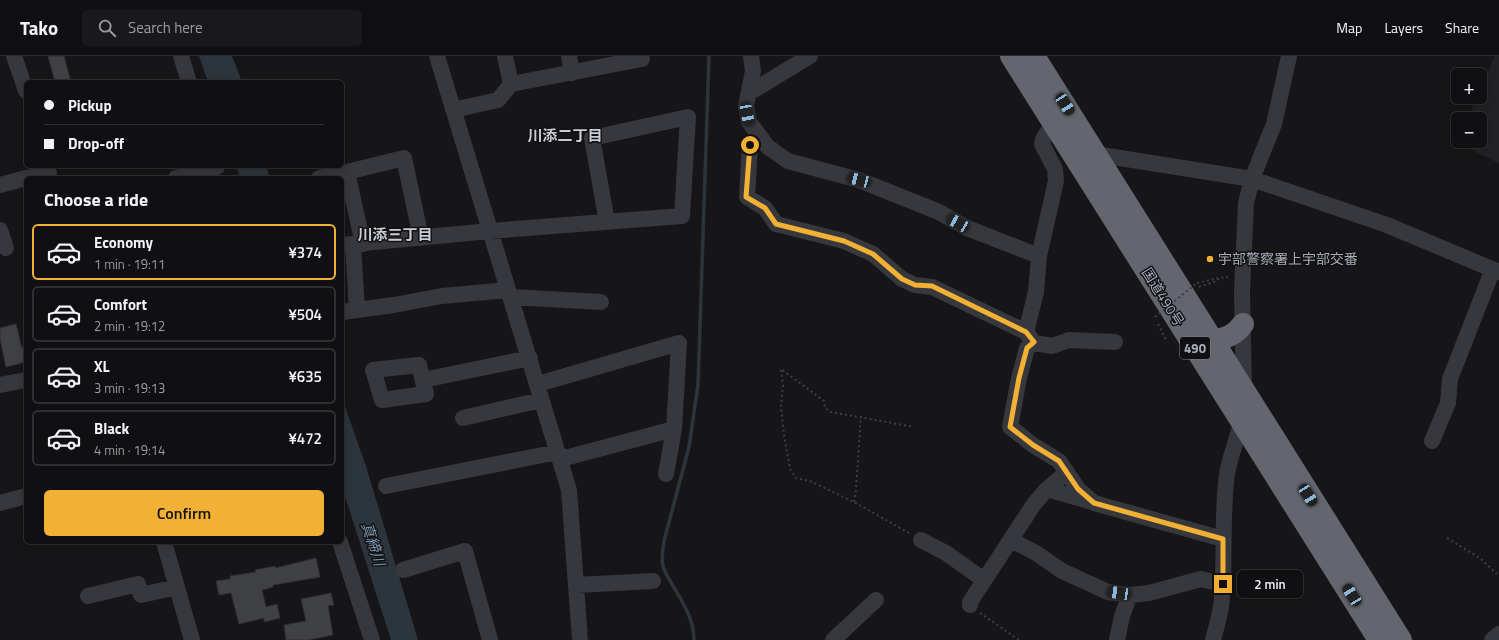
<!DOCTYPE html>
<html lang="en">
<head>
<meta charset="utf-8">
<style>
	body { margin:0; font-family:"Titillium Web","Noto Sans JP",sans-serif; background:#19191b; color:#f1f3f6; height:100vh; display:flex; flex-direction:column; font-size:15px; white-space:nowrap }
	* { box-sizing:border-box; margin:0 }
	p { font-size:13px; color:#9c9d9f }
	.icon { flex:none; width:22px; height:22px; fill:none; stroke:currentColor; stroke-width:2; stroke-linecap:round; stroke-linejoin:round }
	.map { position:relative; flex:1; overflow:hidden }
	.panel { position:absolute; left:24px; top:120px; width:320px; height:368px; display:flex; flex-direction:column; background:#101012; border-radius:6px; box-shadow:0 2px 10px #0003,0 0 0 1px #303032 }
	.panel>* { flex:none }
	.top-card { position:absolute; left:24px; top:24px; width:320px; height:88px; border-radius:6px; box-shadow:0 2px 10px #0003,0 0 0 1px #303032; display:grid; align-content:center; height:88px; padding:0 20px; background:#101012 }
	.tools { position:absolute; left:1451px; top:12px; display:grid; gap:8px }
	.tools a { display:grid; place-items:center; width:36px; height:36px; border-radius:6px; background:#101012; box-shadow:0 2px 10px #0003,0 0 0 1px #303032; font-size:20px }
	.end { position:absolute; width:18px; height:18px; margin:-9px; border:5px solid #f2b134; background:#111; box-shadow:0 0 0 2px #111 }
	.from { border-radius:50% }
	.bubble { position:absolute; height:28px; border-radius:6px; background:#101012; box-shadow:0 2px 10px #0003,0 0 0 1px #303032; font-size:13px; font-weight:600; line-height:28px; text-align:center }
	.car { position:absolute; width:12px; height:24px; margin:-12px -6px; border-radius:5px; box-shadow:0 0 3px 1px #0007; background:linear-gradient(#222 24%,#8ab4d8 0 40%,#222 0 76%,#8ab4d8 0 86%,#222 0) }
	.top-card b { display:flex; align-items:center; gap:14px; height:38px; font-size:15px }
	.top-card b+b { border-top:1px solid #303032 }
	.top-card i { width:10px; height:10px; background:#f1f3f6 }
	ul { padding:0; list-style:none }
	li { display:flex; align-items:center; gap:12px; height:56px; margin:0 8px 6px; padding:0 12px; border:2px solid #303032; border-radius:6px }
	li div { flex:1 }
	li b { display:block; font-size:15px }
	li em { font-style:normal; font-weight:600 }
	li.active { border-color:#f2b134 }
	li>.icon { width:36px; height:36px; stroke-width:1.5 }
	h2 { padding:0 20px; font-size:18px; line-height:48px }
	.action { display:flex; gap:8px; margin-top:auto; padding:8px 20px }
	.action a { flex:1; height:46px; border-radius:6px; background:#f2b134; color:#111; font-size:16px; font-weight:600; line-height:46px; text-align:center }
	header { display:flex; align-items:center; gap:24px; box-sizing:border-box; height:56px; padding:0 20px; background:#101012; border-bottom:1px solid #303032 }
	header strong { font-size:19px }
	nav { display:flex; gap:22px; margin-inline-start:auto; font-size:14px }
	.search { width:280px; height:36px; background:#19191b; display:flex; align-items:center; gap:10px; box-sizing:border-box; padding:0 14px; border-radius:6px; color:#9c9d9f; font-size:15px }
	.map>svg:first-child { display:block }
</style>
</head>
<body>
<header>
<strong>Tako</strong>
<div class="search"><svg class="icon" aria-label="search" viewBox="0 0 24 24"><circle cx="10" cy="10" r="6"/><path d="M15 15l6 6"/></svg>Search here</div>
<nav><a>Map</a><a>Layers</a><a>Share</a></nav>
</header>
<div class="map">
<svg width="1499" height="584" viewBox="0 0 1499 584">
	<rect width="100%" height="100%" fill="#161618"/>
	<path fill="#222225" d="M1495 0H1499V107L1456 87 1458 82V85H1480V63H1467L1477 41H1480V34Z"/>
	<path fill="#2c353c" d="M199 0H232L242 26H208Z
		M236 110H266L270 122H240Z
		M342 342 366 410 418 584H391L342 431Z"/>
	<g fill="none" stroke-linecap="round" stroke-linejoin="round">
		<path stroke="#2c353c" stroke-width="3.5" d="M694 584C694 563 683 547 673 530 669 523 665 517 663 510 661 502 663 494 664 485L689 391 698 329 709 0"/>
	</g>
	<path fill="#404145" stroke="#303034" d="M48 0H64L71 26H55Z
		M16 268 22 292 24 291 26 306 6 311 0 283V272Z
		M316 502 320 521 273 529V531L262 534 266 551 277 548 280 562 264 566V562L239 568 231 537 219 539 216 525 230 523V520L256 516 255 514 275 510V512Z
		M331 537 334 549 328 550 333 579 308 584H286L284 569 306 565 301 543Z"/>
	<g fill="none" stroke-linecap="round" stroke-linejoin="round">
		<path stroke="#3d3f44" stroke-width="2" stroke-dasharray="2 3" stroke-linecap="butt" d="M1197 227 1219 222
			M1199 231 1217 225 1219 222 1228 221
			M1158 268 1165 282 1169 280
			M854 446 856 433 861 360
			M909 477 854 446 810 425 796 422 790 413 784 379 781 350 783 330 781 313 824 345 825 352 831 356 914 371
			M1447 482 1481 503 1499 520
			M980 557 1019 584"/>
		<path stroke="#37383d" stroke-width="16" d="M14 0 26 35
			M181 0 189 26
			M437 0 569 434 580 584
			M505 0 511 28
			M569 0 572 17
			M751 0 753 15 746 50 749 66 768 91 788 105 859 124 939 156 967 172 1039 200
			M749 37 810 0
			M453 54 498 44 511 28 642 3 641 0
			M1062 63C1054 70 1043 77 1042 88L1055 113 1056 125 1039 200 1036 236 1026 276 1034 287 1027 292 1019 322 1010 371 1033 389 1059 405 1078 433 1094 447 1223 483
			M757 77 750 89 747 141 765 152 776 168 844 185 873 198 902 223 915 229 932 231 1026 276
			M1095 98 1252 123 1387 169 1499 216
			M347 116 363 188
			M27 122 49 117
			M176 122 217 111
			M319 122 347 116 404 102 421 182
			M0 129 26 122
			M0 174 6 192
			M342 189 490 175 682 160 688 61 592 82 607 166
			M353 189 357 254
			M511 241 601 246
			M342 256 394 249 442 240 508 234
			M1034 287 1052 290 1069 284 1115 286
			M419 309 426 338 382 344 373 314Z
			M423 324 530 302
			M538 328 679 287 674 373 666 418
			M0 329 26 324
			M1244 336 1242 236 1246 147 1252 123 1274 68 1289 0
			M463 362 541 344
			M1432 385 1448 347 1450 323 1493 213
			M561 403 674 373
			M386 430 558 396
			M1047 433 1089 445
			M0 447 26 440
			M921 484 946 497 984 524
			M1011 484 1036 497 1062 515 1108 536 1130 539 1149 537 1201 523 1223 528
			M164 486 192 584
			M340 486 372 584
			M403 514 465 495 490 584
			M576 529 653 525
			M88 540 138 528 141 539 177 531
			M970 549V546L1034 448 1047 433 1067 416
			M833 584 876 544
			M1117 584 1122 560 1130 539
			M1213 584C1216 573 1219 562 1221 551 1226 507 1221 462 1227 418 1230 398 1240 379 1242 359
			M1492 584 1499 578"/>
		<path stroke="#63666e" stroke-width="22" d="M1011 0 1379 584
			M1034 0C1157 194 1277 390 1401 584
			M1213 284C1226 283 1235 279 1243 268"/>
		<path stroke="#3d3f44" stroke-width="2" stroke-dasharray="2 3" stroke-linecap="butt" d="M1155 261 1197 227"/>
	</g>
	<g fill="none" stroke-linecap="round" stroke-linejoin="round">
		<path stroke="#f2b134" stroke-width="5" d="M750 89 746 141 765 152 776 168 844 185 873 198 902 223 915 229 932 230 1026 276 1034 286 1027 292 1019 322 1010 371 1033 389 1059 405 1078 433 1094 447 1223 483V528"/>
	</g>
	<circle fill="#f2b134" stroke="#111113" stroke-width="1.5" cx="1210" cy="203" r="4"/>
	<g text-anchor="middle" stroke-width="3" stroke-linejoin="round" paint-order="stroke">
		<rect fill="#111113" stroke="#7b7e86" stroke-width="1" x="1180" y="281" width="30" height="22" rx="3"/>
		<g font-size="13" font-weight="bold" fill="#a8adb8">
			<text x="1195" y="297">490</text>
		</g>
		<g font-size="14" fill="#a8adb8" stroke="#111113" text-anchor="start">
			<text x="1218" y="208">宇部警察署上宇部交番</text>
		</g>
		<g font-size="14" fill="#a8adb8" stroke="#111113">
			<text transform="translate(1163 241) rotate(58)" y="5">国道490号</text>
		</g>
		<g font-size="15" font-weight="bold" fill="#c9ccd4" stroke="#111113">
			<text x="565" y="85">川添二丁目</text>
			<text x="395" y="184">川添三丁目</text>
		</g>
		<g font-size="15" font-style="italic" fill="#7f9bb3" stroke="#111113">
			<text transform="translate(373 488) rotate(72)" y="5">真締川</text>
		</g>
	</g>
</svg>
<div class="tools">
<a>+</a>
<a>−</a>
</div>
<i class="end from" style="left:750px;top:89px"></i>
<i class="end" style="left:1223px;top:528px"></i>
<div class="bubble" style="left:1237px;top:514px;width:66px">2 min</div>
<i class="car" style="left:1065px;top:48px;rotate:147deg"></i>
<i class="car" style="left:747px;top:58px;rotate:169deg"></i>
<i class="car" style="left:859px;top:124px;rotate:285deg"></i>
<i class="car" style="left:958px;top:167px;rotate:300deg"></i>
<i class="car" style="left:1308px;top:439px;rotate:148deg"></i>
<i class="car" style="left:1119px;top:537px;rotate:278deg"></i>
<i class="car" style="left:1352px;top:539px;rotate:328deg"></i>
<div class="top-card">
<b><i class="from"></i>Pickup</b>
<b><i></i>Drop-off</b>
</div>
<section class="panel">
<h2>Choose a ride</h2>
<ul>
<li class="active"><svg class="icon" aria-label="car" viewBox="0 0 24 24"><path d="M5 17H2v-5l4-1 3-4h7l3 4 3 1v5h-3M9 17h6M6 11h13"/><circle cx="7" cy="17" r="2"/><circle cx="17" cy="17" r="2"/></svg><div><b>Economy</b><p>1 min · 19:11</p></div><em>¥374</em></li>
<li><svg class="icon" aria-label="car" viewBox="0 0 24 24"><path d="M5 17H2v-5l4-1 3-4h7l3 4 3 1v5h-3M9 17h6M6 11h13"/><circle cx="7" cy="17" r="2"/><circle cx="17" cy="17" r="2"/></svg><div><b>Comfort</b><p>2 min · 19:12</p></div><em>¥504</em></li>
<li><svg class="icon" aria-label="car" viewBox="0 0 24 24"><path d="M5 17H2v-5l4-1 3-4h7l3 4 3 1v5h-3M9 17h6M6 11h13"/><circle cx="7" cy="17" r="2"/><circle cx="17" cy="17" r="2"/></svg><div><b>XL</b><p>3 min · 19:13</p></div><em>¥635</em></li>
<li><svg class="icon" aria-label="car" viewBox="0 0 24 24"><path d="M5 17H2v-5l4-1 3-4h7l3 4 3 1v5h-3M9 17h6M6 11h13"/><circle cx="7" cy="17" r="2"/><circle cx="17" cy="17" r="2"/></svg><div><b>Black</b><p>4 min · 19:14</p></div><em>¥472</em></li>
</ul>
<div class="action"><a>Confirm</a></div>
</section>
</div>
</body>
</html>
